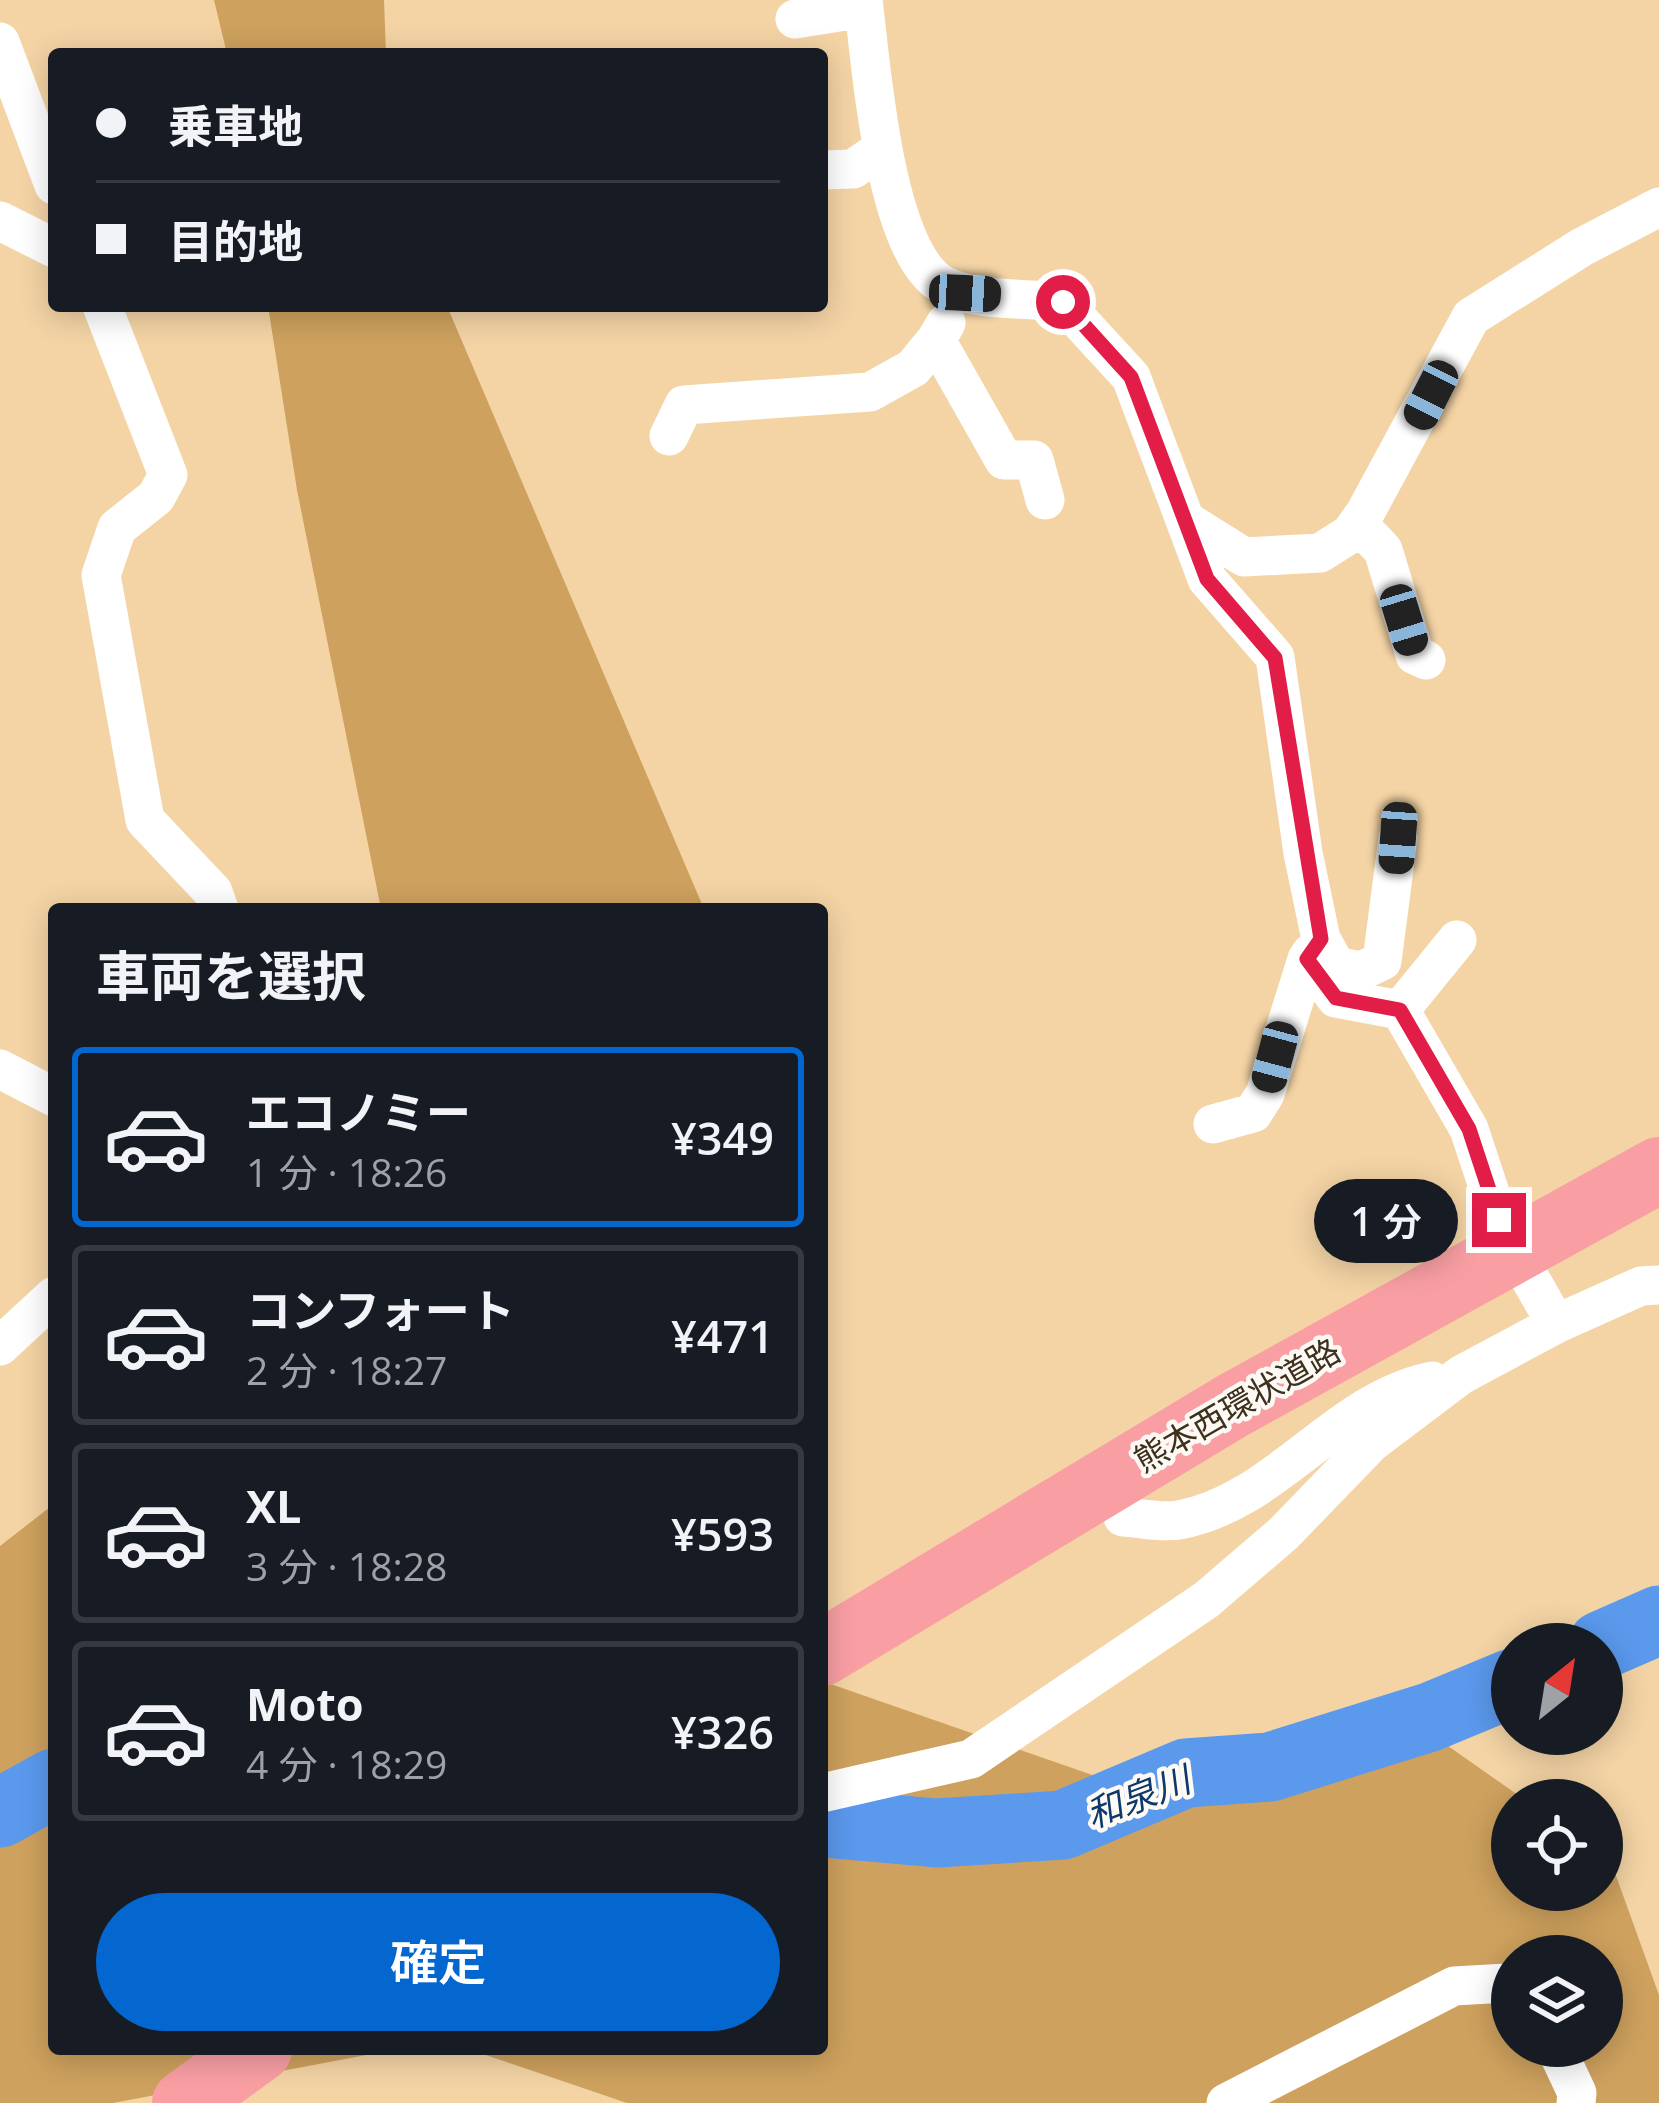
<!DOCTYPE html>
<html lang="ja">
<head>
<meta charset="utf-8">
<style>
	body { margin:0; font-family:"Open Sans","Noto Sans JP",sans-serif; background:#20242c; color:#f1f3f6; height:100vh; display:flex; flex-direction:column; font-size:45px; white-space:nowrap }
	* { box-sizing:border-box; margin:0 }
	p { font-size:39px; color:#9ea1a6 }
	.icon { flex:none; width:66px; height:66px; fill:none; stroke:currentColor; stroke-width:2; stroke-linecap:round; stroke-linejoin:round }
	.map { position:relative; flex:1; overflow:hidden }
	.details { position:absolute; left:48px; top:903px; width:780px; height:1152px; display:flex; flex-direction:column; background:#171b24; border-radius:12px; box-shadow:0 6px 30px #0003 }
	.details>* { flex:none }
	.hud { position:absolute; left:48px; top:48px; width:780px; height:264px; border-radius:12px; box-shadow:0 6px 30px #0003; display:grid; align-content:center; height:264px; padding:0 48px; background:#171b24 }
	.needle { width:78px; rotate:30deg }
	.tools { position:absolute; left:1491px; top:1623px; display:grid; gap:24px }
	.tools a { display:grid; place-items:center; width:132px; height:132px; border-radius:50%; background:#171b24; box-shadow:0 6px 30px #0003; font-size:60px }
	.end { position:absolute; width:54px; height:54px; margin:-27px; border:15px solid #e11d48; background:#fff; box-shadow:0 0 0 6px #fff }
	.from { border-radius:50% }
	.bubble { position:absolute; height:84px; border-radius:42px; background:#171b24; box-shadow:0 6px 30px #0003; font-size:39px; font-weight:600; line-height:84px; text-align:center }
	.car { position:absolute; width:36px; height:72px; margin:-36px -18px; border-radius:15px; box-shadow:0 0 9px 3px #0007; background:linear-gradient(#222 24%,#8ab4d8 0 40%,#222 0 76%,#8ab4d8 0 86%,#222 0) }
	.hud b { display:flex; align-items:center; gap:42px; height:114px; font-size:45px }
	.hud b+b { border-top:3px solid #363941 }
	.hud i { width:30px; height:30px; background:#f1f3f6 }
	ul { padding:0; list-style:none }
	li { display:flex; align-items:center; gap:36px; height:180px; margin:0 24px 18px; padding:0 24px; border:6px solid #363941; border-radius:12px }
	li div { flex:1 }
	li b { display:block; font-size:45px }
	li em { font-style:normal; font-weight:600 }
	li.current { border-color:#0367cf }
	li>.icon { width:108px; height:108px; stroke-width:1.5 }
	h2 { padding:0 48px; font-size:54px; line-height:144px }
	.action { display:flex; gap:24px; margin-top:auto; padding:24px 48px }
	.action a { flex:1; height:138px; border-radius:72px; background:#0367cf; color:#fff; font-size:48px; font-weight:600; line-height:138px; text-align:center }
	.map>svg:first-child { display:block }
</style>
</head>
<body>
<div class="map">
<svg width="1659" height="2103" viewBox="0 0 1659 2103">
	<rect width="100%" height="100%" fill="#f4d4a5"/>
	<path fill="#cea15e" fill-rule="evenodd" d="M214 0H384L386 54H227Z
		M268 306H447L704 909H381L297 490Z
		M54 1504V2049H398L113 2103H0V1546Z
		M822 1681 1173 1803 1431 1734 1525 1800H1512V1890H1602V1854L1610 1859 1659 1995V2103H627L468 2049H822ZM1512 1956H1602V2046H1512Z"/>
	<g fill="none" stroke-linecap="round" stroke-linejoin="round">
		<path stroke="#5b99ed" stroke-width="69" d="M1602 1645 1659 1620
			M0 1813 54 1783
			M822 1823 937 1833 1063 1825 1186 1773 1270 1767 1430 1717 1512 1683"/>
		<path stroke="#fff" stroke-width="39" d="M863 0C871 62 884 257 945 286 979 302 1025 297 1063 303L1131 377 1185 520 1244 557 1320 553 1350 534 1365 513 1471 317 1582 247 1659 207
			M795 19 864 8
			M0 42 54 185
			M822 170 853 169 881 150
			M0 221 54 248
			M102 306 168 475 156 497 117 528 101 575 145 820 213 892 219 909
			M946 323 936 340 1004 460H1034L1045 500
			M669 436 684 405 870 392 913 368 936 340
			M1185 520 1207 579 1275 657 1303 853 1321 939 1336 966 1361 971 1382 961 1398 838
			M1358 524 1383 550 1415 655 1426 660
			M1311 953 1307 959 1336 998 1400 1010 1469 1129 1499 1220
			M1400 1010 1457 940
			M0 1069 54 1097
			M1213 1124 1253 1113 1265 1094 1307 959
			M1527 1273 1556 1324
			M0 1346 54 1296
			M1123 1517C1141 1518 1161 1523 1179 1520 1277 1502 1335 1401 1432 1381
			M822 1793 971 1759 1206 1600 1283 1534 1371 1443 1461 1375 1556 1324 1641 1286 1659 1285
			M1555 2046 1577 2093 1576 2103
			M1226 2103 1454 1986 1507 1983 1512 1988"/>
		<path stroke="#f99fa4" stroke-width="66" d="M822 1653 1232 1406 1659 1170
			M185 2103 259 2049"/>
	</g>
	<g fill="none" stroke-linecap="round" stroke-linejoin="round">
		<path stroke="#e11d48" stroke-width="15" d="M1063 302 1131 377 1207 579 1275 658 1321 939 1307 959 1336 998 1400 1010 1469 1129 1499 1220"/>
	</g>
	<g text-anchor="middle" stroke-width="9" stroke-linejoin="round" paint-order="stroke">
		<g font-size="33" fill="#3d301d" stroke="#fdfaf5">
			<text transform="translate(1237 1405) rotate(-30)" y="12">熊本西環状道路</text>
		</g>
		<g font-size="36" font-style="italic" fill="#0d386c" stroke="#fdfaf5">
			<text transform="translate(1138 1797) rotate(-21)" y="13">和泉川</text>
		</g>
	</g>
</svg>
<div class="tools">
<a><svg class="needle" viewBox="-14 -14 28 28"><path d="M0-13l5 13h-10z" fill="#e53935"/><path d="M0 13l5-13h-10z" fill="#9ea1a6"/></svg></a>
<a><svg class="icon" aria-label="locate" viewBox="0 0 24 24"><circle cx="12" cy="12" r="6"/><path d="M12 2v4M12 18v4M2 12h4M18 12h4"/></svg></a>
<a><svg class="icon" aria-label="layers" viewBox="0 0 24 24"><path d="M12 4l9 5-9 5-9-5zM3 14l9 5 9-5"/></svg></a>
</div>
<i class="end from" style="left:1063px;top:302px"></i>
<i class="end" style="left:1499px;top:1220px"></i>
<div class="bubble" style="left:1314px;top:1179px;width:144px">1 分</div>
<i class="car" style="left:965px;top:293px;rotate:93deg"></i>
<i class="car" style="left:1431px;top:395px;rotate:207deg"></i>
<i class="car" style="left:1404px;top:620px;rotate:163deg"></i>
<i class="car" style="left:1398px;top:838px;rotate:184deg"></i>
<i class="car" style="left:1275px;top:1057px;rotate:195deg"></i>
<div class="hud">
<b><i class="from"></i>乗車地</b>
<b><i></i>目的地</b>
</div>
<section class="details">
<h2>車両を選択</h2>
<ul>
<li class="current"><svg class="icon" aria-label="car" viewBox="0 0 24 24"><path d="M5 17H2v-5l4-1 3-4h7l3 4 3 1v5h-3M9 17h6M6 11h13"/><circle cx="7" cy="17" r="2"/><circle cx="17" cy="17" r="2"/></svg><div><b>エコノミー</b><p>1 分 · 18:26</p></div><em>¥349</em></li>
<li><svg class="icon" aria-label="car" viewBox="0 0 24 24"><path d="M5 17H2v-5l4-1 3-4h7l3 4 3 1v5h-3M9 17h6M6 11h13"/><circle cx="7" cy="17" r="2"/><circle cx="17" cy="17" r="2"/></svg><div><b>コンフォート</b><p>2 分 · 18:27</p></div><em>¥471</em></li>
<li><svg class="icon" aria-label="car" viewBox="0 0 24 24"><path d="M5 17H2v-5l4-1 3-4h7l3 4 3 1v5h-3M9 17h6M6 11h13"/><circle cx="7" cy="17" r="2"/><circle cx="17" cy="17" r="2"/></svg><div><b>XL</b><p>3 分 · 18:28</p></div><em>¥593</em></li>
<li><svg class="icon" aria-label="car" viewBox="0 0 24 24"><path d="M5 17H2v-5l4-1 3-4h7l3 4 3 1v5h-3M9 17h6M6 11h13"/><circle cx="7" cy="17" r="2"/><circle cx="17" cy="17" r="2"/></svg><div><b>Moto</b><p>4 分 · 18:29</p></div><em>¥326</em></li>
</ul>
<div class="action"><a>確定</a></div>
</section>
</div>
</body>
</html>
